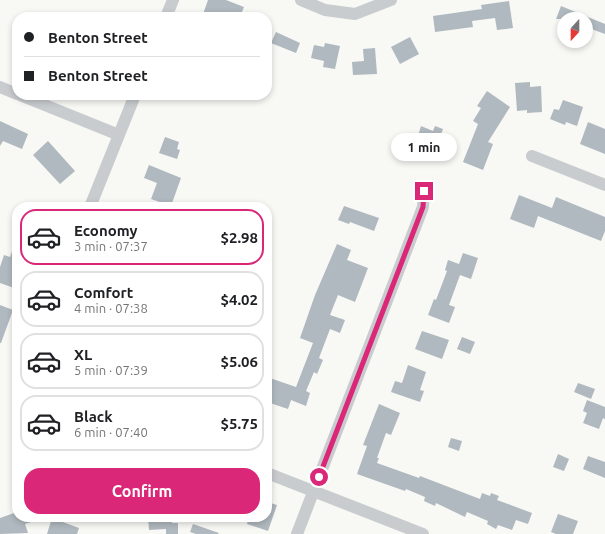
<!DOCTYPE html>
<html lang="en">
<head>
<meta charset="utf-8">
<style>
	body { margin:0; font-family:Ubuntu,sans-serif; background:#f6f6f6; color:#202124; height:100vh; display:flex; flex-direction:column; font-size:15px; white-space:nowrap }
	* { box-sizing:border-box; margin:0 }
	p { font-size:13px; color:#757577 }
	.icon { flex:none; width:22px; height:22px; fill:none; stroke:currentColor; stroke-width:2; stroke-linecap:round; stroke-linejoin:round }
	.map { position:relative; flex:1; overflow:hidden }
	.details { position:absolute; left:12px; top:202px; width:260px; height:320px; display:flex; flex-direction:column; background:#fff; border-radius:16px; box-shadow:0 2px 6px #0003 }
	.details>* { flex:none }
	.banner { position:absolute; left:12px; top:12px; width:260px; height:88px; border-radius:16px; box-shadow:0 2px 6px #0003; display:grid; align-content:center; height:88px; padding:0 12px; background:#fff }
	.needle { width:26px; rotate:201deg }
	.tools { position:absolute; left:557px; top:12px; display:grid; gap:8px }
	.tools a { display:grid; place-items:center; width:36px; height:36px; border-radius:50%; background:#fff; box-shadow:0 2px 6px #0003; font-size:20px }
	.end { position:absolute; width:18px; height:18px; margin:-9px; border:5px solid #db2777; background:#fff; box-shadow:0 0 0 2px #fff }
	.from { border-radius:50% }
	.bubble { position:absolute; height:28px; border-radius:14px; background:#fff; box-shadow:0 2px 6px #0003; font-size:13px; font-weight:700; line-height:28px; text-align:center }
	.banner b { display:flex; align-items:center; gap:14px; height:38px; font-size:15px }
	.banner b+b { border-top:1px solid #e0e0e0 }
	.banner i { width:10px; height:10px; background:#202124 }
	ul { padding:7px 0 0; list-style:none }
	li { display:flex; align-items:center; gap:12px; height:56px; margin:0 8px 6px; padding:0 4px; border:2px solid #e0e0e0; border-radius:16px }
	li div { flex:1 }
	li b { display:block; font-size:15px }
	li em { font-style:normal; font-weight:700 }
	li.current { border-color:#db2777 }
	li>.icon { width:36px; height:36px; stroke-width:1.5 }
	.action { display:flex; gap:8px; margin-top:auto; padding:8px 12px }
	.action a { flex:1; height:46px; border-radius:16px; background:#db2777; color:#fff; font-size:16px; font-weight:700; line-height:46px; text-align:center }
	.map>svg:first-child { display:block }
</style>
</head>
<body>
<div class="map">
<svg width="605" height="534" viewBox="0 0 605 534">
	<rect width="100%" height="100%" fill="#f8f8f5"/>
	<path fill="#b0b9bf" d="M208 0H226L244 7 240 17H202Z
		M509 1 513 28 497 30 495 18 472 21 473 27 435 32 433 16 482 9 481 5Z
		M561 6 605 24V34L586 27V19H556Z
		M276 32 300 43 296 53 271 43Z
		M410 37 419 54 400 64 391 47Z
		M325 43 340 46 335 69 323 67 324 61 311 58 314 45 324 47Z
		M375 48 377 74 353 75 352 62 364 61 363 49Z
		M530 82V87L541 86 542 112 527 113V110L517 111 515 83Z
		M487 91 510 107 488 142 493 144 483 170 463 162 478 124 473 121 481 108 477 106Z
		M563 100 583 107 577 126 566 122 565 125 550 119 554 109 559 110Z
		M0 121 28 134 22 149 3 141 0 146Z
		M588 122 605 129V154L580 144Z
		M421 126 433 131 435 126 443 129 436 148 428 145 426 150 406 143 410 133 418 136Z
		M165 137 179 142 177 149 180 150 177 159 159 153Z
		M48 141 75 171 60 184 33 155Z
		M149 165 181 178 171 206 151 199 157 183 144 178Z
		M519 195 552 208 556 197 605 217V231L601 241 538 216 534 228 510 219Z
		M344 206 379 218 374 231 350 222 349 224 338 220Z
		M16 240H17V289L0 283V267L4 255 10 257Z
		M337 244 351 250 347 260 368 268 355 302 338 295 330 315 345 320 340 333 330 329 319 358 323 360 317 374 314 372 306 391 310 393 306 406 291 400 288 409 267 402V377L296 387 313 343 300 338 315 295Z
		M463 253 478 258 471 279 460 275 449 305 455 307 449 323 428 315 434 299 436 300 447 271 445 270 448 260 459 264Z
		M0 305 13 310 1 343H0Z
		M422 331 449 340 442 359 415 349Z
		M462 337 475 342 470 354 457 349Z
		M408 365 426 372 420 390 424 391 420 402 391 392 395 381 402 383Z
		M578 383 595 389 591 399 574 392Z
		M587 400 605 407V419L603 418 599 429 583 423 587 413 583 411Z
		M379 404 400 413 391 435 386 433 377 458H379L377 463 419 478 420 476 480 499 482 493 490 496 491 493 499 496 497 500 532 513 528 524 516 520 512 530 498 525 496 529 487 524 488 521 467 512 465 517 436 503 435 506 424 501 425 497 406 489 405 491 357 474 367 446 363 445Z
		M451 438 462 441 459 451 448 447Z
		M558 454 569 459 564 471 553 467Z
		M588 456 605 462V478L583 469Z
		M267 502 277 505 268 531 247 524 249 517H267Z
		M17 512V517H40V519L25 524 28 533 0 534V518Z
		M558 514 578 521 573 534H556L551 532Z
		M148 517H172V523H178V534H166V529L149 530Z
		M52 518 79 528 77 534H47Z
		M193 524 219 533 218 534H196L190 532Z"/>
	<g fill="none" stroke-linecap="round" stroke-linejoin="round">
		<path stroke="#c8cccf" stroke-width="12" d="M301 0 325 10 355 14 391 0
			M166 17 173 0
			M0 87 17 94
			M20 95 119 135
			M532 156 605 185
			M90 207 135 95
			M267 473 423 534
			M297 534 423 207 424 191"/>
	</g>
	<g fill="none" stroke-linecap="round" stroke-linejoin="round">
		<path stroke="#db2777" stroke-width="5" d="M319 477 423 207 424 191"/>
	</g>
</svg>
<div class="tools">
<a><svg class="needle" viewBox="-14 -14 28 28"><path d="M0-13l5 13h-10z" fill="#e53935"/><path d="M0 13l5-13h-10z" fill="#757577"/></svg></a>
</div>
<i class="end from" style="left:319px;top:477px"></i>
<i class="end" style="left:424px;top:191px"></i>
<div class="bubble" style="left:391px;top:133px;width:66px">1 min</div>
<div class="banner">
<b><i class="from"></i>Benton Street</b>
<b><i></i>Benton Street</b>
</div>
<section class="details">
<ul>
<li class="current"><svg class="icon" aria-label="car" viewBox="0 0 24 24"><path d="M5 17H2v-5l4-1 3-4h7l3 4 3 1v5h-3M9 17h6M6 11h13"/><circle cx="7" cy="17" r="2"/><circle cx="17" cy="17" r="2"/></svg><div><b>Economy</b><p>3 min · 07:37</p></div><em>$2.98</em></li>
<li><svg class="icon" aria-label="car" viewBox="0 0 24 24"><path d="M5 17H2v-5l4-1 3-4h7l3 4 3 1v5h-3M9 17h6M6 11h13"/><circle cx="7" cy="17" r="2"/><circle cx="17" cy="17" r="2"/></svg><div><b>Comfort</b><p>4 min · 07:38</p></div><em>$4.02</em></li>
<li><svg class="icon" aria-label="car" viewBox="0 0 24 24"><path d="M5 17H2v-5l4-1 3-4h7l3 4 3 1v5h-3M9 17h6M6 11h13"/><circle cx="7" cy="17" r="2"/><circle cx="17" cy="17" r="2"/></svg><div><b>XL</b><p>5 min · 07:39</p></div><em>$5.06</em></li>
<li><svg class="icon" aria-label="car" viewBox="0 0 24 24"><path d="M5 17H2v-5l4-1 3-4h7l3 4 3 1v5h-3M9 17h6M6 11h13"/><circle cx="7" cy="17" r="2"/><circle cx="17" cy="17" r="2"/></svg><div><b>Black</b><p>6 min · 07:40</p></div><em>$5.75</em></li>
</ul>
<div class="action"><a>Confirm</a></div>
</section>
</div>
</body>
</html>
